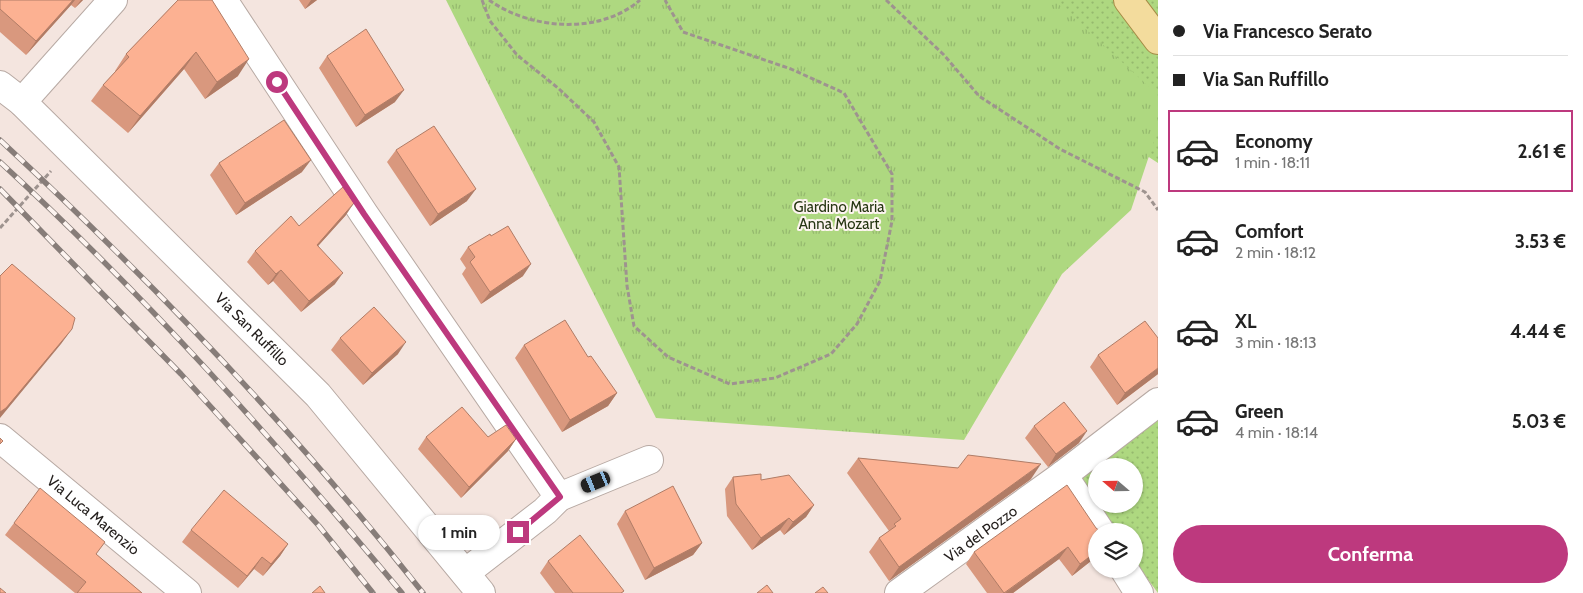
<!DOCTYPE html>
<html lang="it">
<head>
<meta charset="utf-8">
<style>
	body { margin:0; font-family:Cabin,sans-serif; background:#f2f2f2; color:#222; height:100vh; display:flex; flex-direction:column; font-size:19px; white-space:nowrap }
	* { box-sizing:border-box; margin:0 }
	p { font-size:16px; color:#767676 }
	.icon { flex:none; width:28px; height:28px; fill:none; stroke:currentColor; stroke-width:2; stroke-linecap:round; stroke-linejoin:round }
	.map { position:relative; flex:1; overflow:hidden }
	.details { display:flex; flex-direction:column; background:#fff; width:425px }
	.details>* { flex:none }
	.banner { display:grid; align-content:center; height:110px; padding:0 15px; background:#fff }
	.needle { width:32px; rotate:290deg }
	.tools { position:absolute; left:1088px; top:458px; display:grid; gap:10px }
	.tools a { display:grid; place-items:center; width:55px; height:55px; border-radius:50%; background:#fff; box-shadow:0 1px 4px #0004; font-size:25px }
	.end { position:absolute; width:22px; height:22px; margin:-11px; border:6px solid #bd397e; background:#fff; box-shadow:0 0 0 2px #fff }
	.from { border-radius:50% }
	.bubble { position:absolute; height:35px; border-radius:18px; background:#fff; box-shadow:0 1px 4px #0004; font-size:16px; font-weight:700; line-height:35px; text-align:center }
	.car { position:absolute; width:15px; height:30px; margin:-15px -8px; border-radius:6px; box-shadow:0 0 4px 1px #0007; background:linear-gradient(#222 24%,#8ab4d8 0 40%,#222 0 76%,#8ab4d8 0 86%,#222 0) }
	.banner b { display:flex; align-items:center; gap:18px; height:48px; font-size:19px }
	.banner b+b { border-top:1px solid #e0e0e0 }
	.banner i { width:12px; height:12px; background:#222 }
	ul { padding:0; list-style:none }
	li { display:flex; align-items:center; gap:15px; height:82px; margin:0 10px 8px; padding:0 5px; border:2px solid transparent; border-radius:0px }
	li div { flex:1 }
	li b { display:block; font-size:19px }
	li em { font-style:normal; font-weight:700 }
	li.active { border-color:#bd397e }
	li>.icon { width:45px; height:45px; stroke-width:1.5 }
	.button { display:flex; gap:10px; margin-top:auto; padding:10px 15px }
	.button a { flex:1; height:58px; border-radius:30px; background:#bd397e; color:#fff; font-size:20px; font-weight:700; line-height:58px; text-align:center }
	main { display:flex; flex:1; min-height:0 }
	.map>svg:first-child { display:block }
</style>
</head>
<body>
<main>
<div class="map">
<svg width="1158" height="593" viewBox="0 0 1158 593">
	<defs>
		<pattern id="grass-dots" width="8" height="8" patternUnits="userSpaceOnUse" patternTransform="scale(1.25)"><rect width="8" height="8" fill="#aed880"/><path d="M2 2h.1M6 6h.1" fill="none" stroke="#95b96e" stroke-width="1.8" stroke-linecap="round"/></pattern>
		<pattern id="park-tufts" width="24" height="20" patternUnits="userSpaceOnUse" patternTransform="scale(1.25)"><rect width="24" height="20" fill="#aed880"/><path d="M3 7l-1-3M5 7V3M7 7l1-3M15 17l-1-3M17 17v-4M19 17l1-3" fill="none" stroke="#95b96e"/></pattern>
	</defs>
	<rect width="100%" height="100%" fill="#f4e5df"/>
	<path fill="url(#grass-dots)" fill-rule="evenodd" d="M935 0H1158V163L1070 106Z
		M1158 407V593L1134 561V531H1113L1071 474ZM1096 466H1134V504H1096Z"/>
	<path fill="url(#park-tufts)" d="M446 0H1054L1158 95V129L1131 210 1062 274 964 440 656 418Z"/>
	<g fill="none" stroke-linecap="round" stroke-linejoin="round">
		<defs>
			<g id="minor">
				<path d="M223 0 364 214 559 497 545 511 465 573"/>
				<path id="s1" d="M0 85 22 102 318 395 481 593"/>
				<path d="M22 102 113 0"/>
				<path id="s2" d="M0 438 187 593"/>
				<path d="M1063 475 1100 531"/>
				<path d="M559 497 649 460"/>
				<path d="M1124 569 1139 593"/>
				<path id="s3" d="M899 593 1063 475 1158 402"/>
			</g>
			<path id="major" d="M1128 0 1158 40"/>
		</defs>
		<use href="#minor" stroke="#b7a9a3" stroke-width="30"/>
		<use href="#major" stroke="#a58a45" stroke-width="30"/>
		<path stroke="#9e938f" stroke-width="3" stroke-dasharray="5 2.5" stroke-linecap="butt" d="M482 0 490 21 517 55 558 88 594 122 619 167 627 286 634 326 668 357 730 384 775 378 831 354 857 324 880 281 892 221V174L844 93 791 69 683 32 665 0
			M489 0C531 30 600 35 640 0
			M886 0 944 55 979 96 1060 149 1145 192 1158 210
			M0 228 51 171"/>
		<use href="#minor" stroke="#fff" stroke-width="28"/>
		<use href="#major" stroke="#f3dc9d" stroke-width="28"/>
		<defs>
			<path id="rail" d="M0 140C151 280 295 431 423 593
				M0 162C145 295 276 442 402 593
				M0 189 181 374 319 526 373 593"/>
		</defs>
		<use href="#rail" stroke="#877d79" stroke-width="5.5"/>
		<use href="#rail" stroke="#fdf4f0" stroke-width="4" stroke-dasharray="11" stroke-linecap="butt"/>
	</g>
	<path fill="#d9987e" d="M0 0H83L75 8 71 5 26 55 0 32Z
		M178 0 238 76 205 99 184 69 128 133 91 101 103 85 115 72V71L126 54Z
		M299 0H317L305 9Z
		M327 56 395 102 356 127 319 68Z
		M396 150 467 201 430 226 387 162Z
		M219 163 302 172 236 215 210 175Z
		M346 215 318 246 335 284 301 312 273 281 268 285 247 262 255 251 299 226Z
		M491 236 523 276 481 304 462 274 466 268 460 259 468 247Z
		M340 338 398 354 363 385 331 350Z
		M524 345 588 357 617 393 608 406 562 432 515 358Z
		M1098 355 1158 374 1117 405 1090 367Z
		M1034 426 1079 443 1048 467 1025 438Z
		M426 437H488L516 439 508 451 461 498 418 449Z
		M858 458 958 468 1031 479 889 581 869 552 879 538 889 531 847 473Z
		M733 477 761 480 814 505 806 517 784 535 780 530 752 550 727 516 725 489Z
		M625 511 702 543 693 555 645 580 617 524Z
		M14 523 96 554 142 593H75L5 535Z
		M191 530 288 544 280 556 263 576 254 569 238 588 182 542Z
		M1096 531V557L1072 576 1059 559 1013 593H987L966 564 974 552Z
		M548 561 624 591 622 593H555L540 573Z"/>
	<path fill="#b07c66" d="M73 0H75L71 5 26 55 36 41Z
		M81 0H83L75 8Z
		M311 0H317L305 9Z
		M196 52 184 69 128 133 140 116Z
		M249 59 238 76 205 99 217 82Z
		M404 90 395 102 356 127 365 115Z
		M311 160 302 172 236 215 245 203Z
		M476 189 467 201 430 226 438 214Z
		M354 203 346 215 309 256 317 245Z
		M531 264 523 276 481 304 490 292Z
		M281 270 273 281 268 285 276 274Z
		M343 273 335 284 301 312 309 301Z
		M72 329 61 344 0 418V412Z
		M406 342 398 354 363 385 372 373Z
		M1158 368V374L1117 405 1125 393Z
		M617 393 608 406 562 432 570 420Z
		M1087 431 1079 443 1048 467 1056 454Z
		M516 439 508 451 461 498 469 487Z
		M1041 464 1031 479 889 581 899 567Z
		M814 505 806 517 784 535 793 522Z
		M789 518 780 530 752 550 761 538Z
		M702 543 693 555 645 580 654 568Z
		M288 544 280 556 263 576 271 564Z
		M1068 547 1059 559 1013 593H1005Z
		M1096 552V557L1072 576 1080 564Z
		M262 557 254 569 238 588 247 576Z"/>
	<path fill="#fcb192" stroke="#b07c66" d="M0 0H73L36 41 0 9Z
		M178 0H212L249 59 217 82 196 52 140 116 103 85 129 57 126 54Z
		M366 29 404 90 365 115 327 56Z
		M284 120 311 160 245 203 219 163Z
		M434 126 476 189 438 214 396 150Z
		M343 187 354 203 317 245 343 273 309 301 281 270 276 274 255 251 291 216 299 226Z
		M508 226 531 264 490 292 470 262 475 257 468 247 490 234 491 236Z
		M12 264 75 318 72 329 6 408 0 412V276Z
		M374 307 406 342 372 373 340 338Z
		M565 320 588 357 591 356 617 393 570 420 524 345Z
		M1145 321 1158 338V368L1125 393 1098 355Z
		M1064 402 1087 431 1056 454 1034 426Z
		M462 407 488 437 506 425 516 439 469 487 426 437Z
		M0 438 3 441 0 444Z
		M968 455 1041 464 899 567 879 538 896 526 894 524 901 519 858 458 958 468Z
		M761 474V480L789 475 814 505 793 522 789 518 761 538 736 504 733 477Z
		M1067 485 1096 528 1100 531H1096V552L1080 564 1068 547 1004 593 974 552Z
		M673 486 702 543 654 568 625 511Z
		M40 488 105 542 96 554 142 593H77L86 582 14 523Z
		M224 490 288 544 271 564 262 557 247 576 191 530Z
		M580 535 624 591 621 593H573L548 561Z
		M767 585 773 593H757Z
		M320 586 325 593H312Z
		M823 587 828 593H815Z
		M0 588 6 593H0Z"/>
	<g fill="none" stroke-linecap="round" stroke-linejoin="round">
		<path stroke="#bd397e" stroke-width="6" d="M277 82 364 214 560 497 518 532"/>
	</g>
	<g text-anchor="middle" stroke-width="4" stroke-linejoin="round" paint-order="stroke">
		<g font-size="15" fill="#263612" stroke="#fdf4f0">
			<text x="839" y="212">Giardino Maria<tspan x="839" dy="17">Anna Mozart</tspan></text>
		</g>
		<g font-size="15" fill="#221d1b" stroke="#fdf4f0">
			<text dy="5" stroke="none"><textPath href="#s1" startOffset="351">Via San Ruffillo</textPath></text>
			<text dy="5" stroke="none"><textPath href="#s2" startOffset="121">Via Luca Marenzio</textPath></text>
			<text dy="5" stroke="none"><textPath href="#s3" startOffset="101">Via del Pozzo</textPath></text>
		</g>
	</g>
</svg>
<div class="tools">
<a><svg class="needle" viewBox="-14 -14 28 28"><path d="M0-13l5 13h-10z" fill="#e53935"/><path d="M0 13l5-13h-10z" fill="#767676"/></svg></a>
<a><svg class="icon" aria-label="layers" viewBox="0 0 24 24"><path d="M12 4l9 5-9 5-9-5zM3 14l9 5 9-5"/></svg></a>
</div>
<i class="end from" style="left:277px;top:82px"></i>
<i class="end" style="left:518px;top:532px"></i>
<div class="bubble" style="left:418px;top:515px;width:82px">1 min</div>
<i class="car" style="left:596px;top:482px;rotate:248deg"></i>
</div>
<section class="details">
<div class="banner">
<b><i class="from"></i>Via Francesco Serato</b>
<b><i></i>Via San Ruffillo</b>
</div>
<ul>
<li class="active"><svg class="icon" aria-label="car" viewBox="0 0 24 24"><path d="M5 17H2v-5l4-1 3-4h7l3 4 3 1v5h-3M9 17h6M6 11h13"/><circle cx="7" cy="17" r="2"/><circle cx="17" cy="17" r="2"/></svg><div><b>Economy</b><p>1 min · 18:11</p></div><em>2.61 €</em></li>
<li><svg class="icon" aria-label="car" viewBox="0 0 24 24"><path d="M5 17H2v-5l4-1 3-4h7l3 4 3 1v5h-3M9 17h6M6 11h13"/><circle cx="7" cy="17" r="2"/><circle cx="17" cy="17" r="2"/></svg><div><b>Comfort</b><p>2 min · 18:12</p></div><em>3.53 €</em></li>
<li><svg class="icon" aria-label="car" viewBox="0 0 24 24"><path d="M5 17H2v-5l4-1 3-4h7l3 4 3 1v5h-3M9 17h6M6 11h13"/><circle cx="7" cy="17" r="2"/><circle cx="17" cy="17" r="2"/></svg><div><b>XL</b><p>3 min · 18:13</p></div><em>4.44 €</em></li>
<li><svg class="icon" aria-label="car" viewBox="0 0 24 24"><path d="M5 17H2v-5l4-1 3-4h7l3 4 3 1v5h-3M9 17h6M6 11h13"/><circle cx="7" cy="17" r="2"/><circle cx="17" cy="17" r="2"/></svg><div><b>Green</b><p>4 min · 18:14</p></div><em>5.03 €</em></li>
</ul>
<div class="button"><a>Conferma</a></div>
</section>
</main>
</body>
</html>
